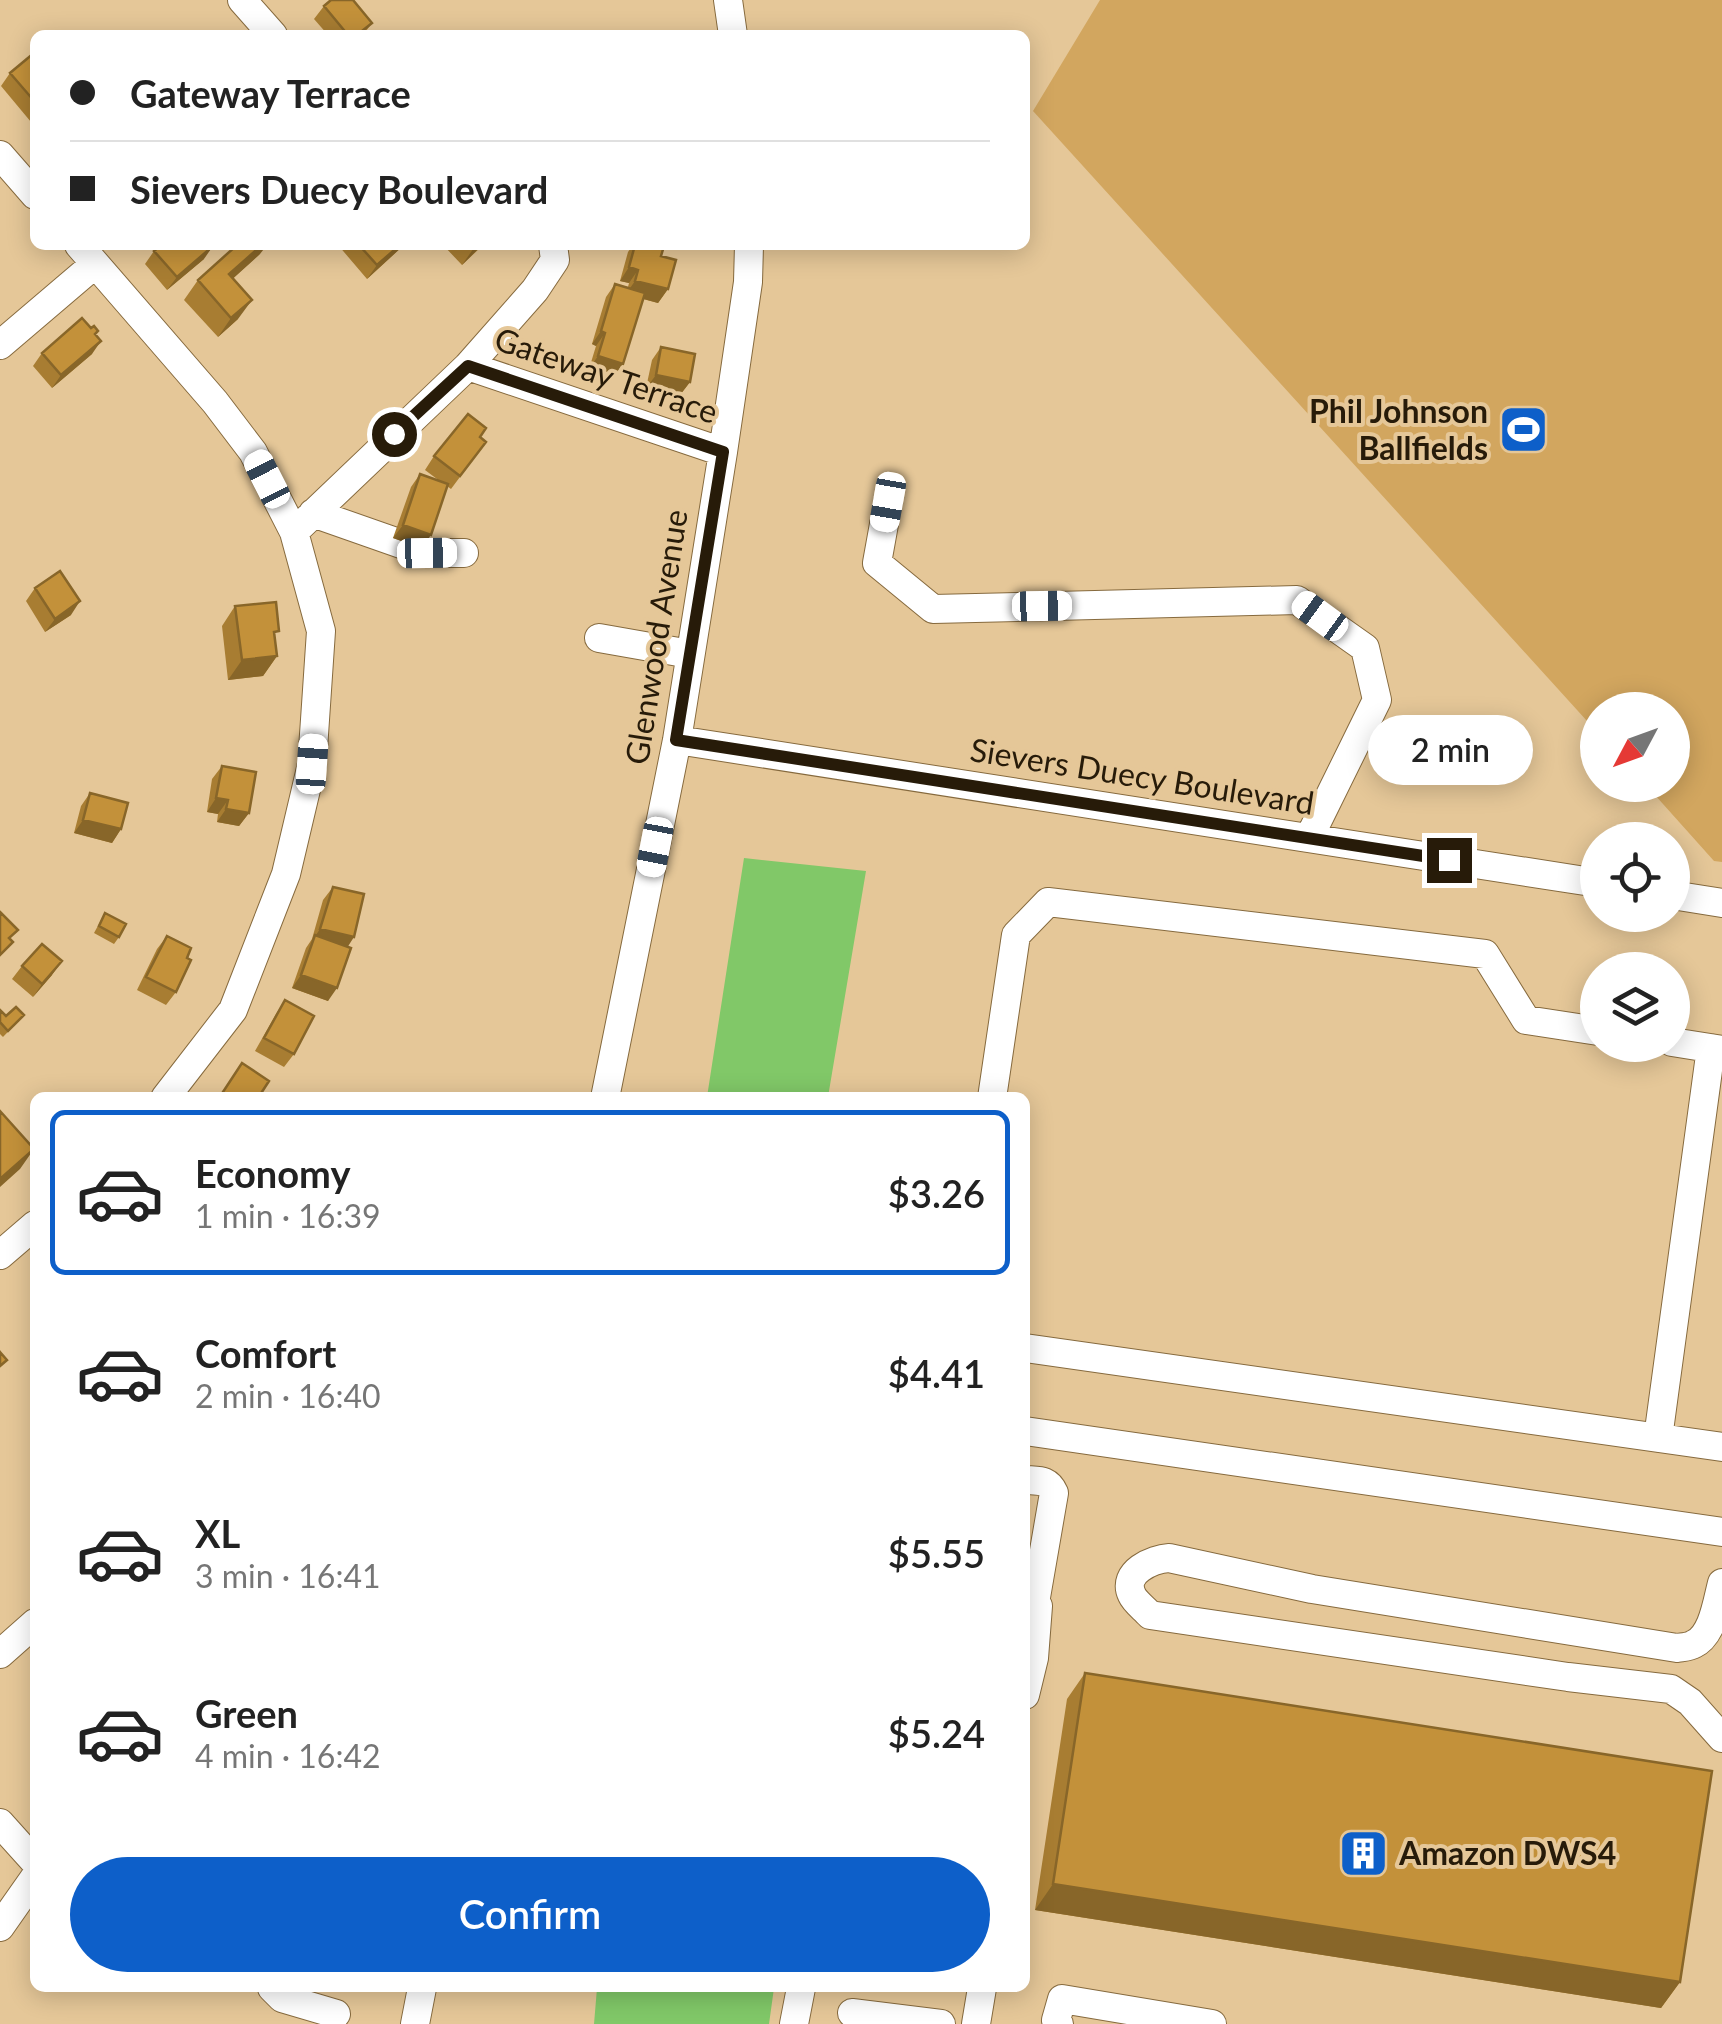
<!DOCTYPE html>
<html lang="en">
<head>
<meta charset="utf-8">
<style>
	body { margin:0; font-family:Lato,sans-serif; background:#f6f6f6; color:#222; height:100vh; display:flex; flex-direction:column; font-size:38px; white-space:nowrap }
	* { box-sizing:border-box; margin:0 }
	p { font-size:32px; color:#767676 }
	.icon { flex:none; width:55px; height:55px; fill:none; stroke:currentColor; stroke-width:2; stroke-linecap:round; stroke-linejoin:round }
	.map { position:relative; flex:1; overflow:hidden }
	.sheet { position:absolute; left:30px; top:1092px; width:1000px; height:900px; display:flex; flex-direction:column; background:#fff; border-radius:15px; box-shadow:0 5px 25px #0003 }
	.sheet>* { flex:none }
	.banner { position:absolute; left:30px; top:30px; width:1000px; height:220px; border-radius:15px; box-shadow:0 5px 25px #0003; display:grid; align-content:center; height:220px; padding:0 40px; background:#fff }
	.needle { width:65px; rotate:229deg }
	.controls { position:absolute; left:1580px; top:692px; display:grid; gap:20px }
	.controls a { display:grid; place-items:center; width:110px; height:110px; border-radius:50%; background:#fff; box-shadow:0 5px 25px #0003; font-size:50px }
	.end { position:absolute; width:45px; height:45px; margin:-22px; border:12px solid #271b09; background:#fff; box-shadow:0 0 0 5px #fff }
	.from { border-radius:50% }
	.bubble { position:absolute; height:70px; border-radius:35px; background:#fff; box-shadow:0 5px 25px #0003; font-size:32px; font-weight:600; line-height:70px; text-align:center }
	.car { position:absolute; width:30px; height:60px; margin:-30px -15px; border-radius:12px; box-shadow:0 0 8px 2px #0007; background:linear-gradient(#fff 24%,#345 0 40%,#fff 0 76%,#345 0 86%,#fff 0) }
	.banner b { display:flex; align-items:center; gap:35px; height:95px; font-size:38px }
	.banner b+b { border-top:2px solid #e0e0e0 }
	.banner i { width:25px; height:25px; background:#222 }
	ul { padding:18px 0 0; list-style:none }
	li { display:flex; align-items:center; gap:30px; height:165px; margin:0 20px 15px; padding:0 20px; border:5px solid transparent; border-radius:15px }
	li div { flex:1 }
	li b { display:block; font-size:38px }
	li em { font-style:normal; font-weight:600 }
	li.on { border-color:#0d5fc9 }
	li>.icon { width:90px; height:90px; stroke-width:1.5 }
	.primary-button { display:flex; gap:20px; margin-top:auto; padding:20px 40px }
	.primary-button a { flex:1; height:115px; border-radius:60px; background:#0d5fc9; color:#fff; font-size:40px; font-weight:600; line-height:115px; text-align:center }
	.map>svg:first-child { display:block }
</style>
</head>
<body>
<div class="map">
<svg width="1722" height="2024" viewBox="0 0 1722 2024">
	<rect width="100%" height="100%" fill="#e5c798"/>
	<path fill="#d2a65f" d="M1100 0H1722V862L1714 861 1646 785H1672V710H1598L1597 732 1033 111Z"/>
	<path fill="#81c868" d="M744 858 866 871 828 1097H707Z
		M597 1988H774L769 2024H594Z"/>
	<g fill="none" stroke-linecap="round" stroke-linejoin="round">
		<defs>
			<path id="minor" d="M242 0 273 35
				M728 0 733 35
				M0 155 35 195
				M79 245 215 402 253 452 294 532 321 631 312 764 286 874 233 1010 165 1098
				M0 345 95 264
				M468 366 535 290 555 260 553 245
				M888 502 877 563 933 609 1297 600 1365 648 1377 700 1309 838
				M313 513 427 553H464
				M294 532 468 366 723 452
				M599 638 690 654
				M677 740 1598 883
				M1672 895 1722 903
				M1672 1042 1722 1050
				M605 1098 677 740 723 452 748 282 749 245
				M992 1098 1016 935 1048 902 1485 954 1526 1020 1598 1031
				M0 1255 35 1225
				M1025 1348 1722 1447
				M1025 1431 1722 1532
				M1658 1438 1711 1048
				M1025 1480C1039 1481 1048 1479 1054 1493L1035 1603 1038 1606 1034 1658 1025 1695
				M1722 1583C1717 1602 1713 1635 1694 1644 1689 1647 1683 1647 1677 1648L1312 1589 1169 1558C1153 1559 1121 1572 1132 1595 1135 1602 1145 1609 1150 1615L1568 1677 1671 1689 1690 1702 1722 1738
				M0 1654 35 1623
				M0 1823 35 1862
				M0 1927 35 1877
				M272 1988 282 1998 336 2014
				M852 2013 941 2024
				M415 2024 422 1988
				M794 2024 801 1988
				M976 2024 982 1988
				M1059 2024 1056 2020 1062 1999 1212 2024"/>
		</defs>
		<use href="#minor" stroke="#866a3e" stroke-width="30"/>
		<use href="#minor" stroke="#fff" stroke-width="28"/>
	</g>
	<path fill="#a87d32" d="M324 6 372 23 363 35H328L314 19Z
		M35 54V118L31 122 1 86 10 73Z
		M338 245H404L367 279Z
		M443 245H488L484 249 481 247 462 265Z
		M633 245H659L668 289 658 303 643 299 613 377 589 369 596 346 592 344 606 297 615 284 628 287 629 283 620 281 628 252Z
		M154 251 204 259 167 290 145 264Z
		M260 254 233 278 238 319 218 337 184 300 198 280Z
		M91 328 98 331 96 334 92 354 52 388 33 366 42 353Z
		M661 347 690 382 680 395 646 388 652 360Z
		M480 437 486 442 451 489 447 486 421 548 393 538 411 487 420 474 441 482 425 470 434 456Z
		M35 588 71 615 45 632 26 601Z
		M235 606 274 638 277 656 263 676 228 680 222 626Z
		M222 766 249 813 239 826 217 822 218 814 207 812 212 779Z
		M90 793 121 829 112 843 74 833 81 806Z
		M333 887 348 946 328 1001 292 988 306 948 312 939 323 900Z
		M105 913 119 937 114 944 94 933Z
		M167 936 187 958 176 992 166 1005 137 990 157 949Z
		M22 966 52 975 33 997 12 979Z
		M285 1000 294 1054 284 1067 255 1051 276 1014Z
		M0 1010 6 1016 24 1015 3 1037 0 1034Z
		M1085 1673 1680 1982 1661 2008 1035 1910 1067 1699Z"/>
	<path fill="#886629" d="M262 245H267L260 254 216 294 229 274Z
		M400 245H404L367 279 377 265Z
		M476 245H482L462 265Z
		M213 246 204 259 167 290 177 277Z
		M629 267 638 270 629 283 620 281Z
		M635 281 668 289 658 303 626 294Z
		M252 300 238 319 218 337 231 318Z
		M601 331 605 333 596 346 592 344Z
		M101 341 92 354 52 388 61 375Z
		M598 356 623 364 613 377 589 369Z
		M656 375 690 382 680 395 646 388Z
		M403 525 431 535 421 548 393 538Z
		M80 601 71 615 45 632 55 619Z
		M277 656 263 676 228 680 242 660Z
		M216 798 228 800 218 814 207 812Z
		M226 809 249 813 239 826 217 822Z
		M83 820 121 829 112 843 74 833Z
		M320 929 354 937 345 951 314 938Z
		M62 961 52 975 33 997 42 984Z
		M301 975 337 988 328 1001 292 988Z
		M34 1149 20 1169 0 1187V1179Z
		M1053 1884 1680 1982 1661 2008 1035 1910Z"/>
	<path fill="#c3913a" stroke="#886629" stroke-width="2.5" d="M331 0H353L372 23 357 35H348L324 6Z
		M34 53 35 54V102L10 73Z
		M161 245H213V246L177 277 154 251Z
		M237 245H262L229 274 252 300 231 318 198 280Z
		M359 245H400L377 265Z
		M635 245 664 246 661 256 676 260 668 289 635 281 638 270 629 267Z
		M615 284 645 293 623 364 598 356 605 333 601 331Z
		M82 318 91 328 94 326 98 331 95 334 101 341 61 375 42 353Z
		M661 347 695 354 690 382 656 375Z
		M468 414 486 428 480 437 486 442 460 476 434 456Z
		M420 474 448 484 431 535 403 525Z
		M60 571 80 601 55 619 35 588Z
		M276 602 279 631 274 632 277 656 242 660 235 606Z
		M222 766 256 772 249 813 226 809 228 800 216 798Z
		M90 793 128 803 121 829 83 820Z
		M333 887 364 894 354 937 320 929Z
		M0 912 18 930 9 938 13 942 0 955Z
		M105 913 126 924 119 937 99 926Z
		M315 935 351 948 337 988 301 975Z
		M167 936 191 948 187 958 191 960 176 992 146 977Z
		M42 944 62 961 42 984 22 966Z
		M285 1000 314 1016 294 1054 264 1038Z
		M16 1007 24 1015 8 1031 0 1022V1010L6 1016Z
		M242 1063 269 1081 258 1098H219Z
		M0 1111 34 1149 0 1179Z
		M0 1352 7 1360 0 1366Z
		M1085 1673 1712 1771 1680 1982 1053 1884Z"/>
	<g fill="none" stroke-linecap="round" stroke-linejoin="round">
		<path stroke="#271b09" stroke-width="12" d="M394 434 468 366 723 452 676 740 1449 860"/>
	</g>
	<defs>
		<symbol id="stadium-square" viewBox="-11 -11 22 22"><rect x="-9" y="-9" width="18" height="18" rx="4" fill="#0d5fc9" stroke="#e5c798"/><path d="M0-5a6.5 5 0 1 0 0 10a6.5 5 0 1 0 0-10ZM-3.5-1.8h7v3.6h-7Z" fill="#fff"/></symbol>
		<symbol id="building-square" viewBox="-11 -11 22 22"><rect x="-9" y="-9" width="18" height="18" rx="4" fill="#0d5fc9" stroke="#e5c798"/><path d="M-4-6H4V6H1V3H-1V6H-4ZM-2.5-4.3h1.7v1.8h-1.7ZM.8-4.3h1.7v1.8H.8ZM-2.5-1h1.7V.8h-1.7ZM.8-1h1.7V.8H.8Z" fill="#fff"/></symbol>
	</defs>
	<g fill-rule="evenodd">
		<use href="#stadium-square" x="1496" y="402" width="55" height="55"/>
		<use href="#building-square" x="1336" y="1826" width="55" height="55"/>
	</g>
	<g text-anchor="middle" stroke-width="8" stroke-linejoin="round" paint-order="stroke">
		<g font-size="32" fill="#271b09" stroke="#e5c798">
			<text transform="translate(606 376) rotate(19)" y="11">Gateway Terrace</text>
			<text transform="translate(657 637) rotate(-81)" y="11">Glenwood Avenue</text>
			<text transform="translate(1142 777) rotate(9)" y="11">Sievers Duecy Boulevard</text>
		</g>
		<g font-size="32" font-weight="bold" fill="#271b09" stroke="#e5c798" text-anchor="end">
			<text x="1488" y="423">Phil Johnson<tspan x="1488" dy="37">Ballfields</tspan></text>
			<text x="1399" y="1865" text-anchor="start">Amazon DWS4</text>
		</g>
	</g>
</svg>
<div class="controls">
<a><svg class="needle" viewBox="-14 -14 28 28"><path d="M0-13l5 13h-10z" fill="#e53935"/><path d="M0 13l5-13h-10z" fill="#767676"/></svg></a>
<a><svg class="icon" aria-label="locate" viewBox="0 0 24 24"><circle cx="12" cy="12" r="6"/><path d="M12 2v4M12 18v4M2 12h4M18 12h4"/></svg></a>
<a><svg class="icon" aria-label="layers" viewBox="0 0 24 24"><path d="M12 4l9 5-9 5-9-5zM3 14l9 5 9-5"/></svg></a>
</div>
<i class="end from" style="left:394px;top:434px"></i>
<i class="end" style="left:1449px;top:860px"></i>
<div class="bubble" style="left:1368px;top:715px;width:165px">2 min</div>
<i class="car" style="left:267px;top:479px;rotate:333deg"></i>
<i class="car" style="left:888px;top:502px;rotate:190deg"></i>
<i class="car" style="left:427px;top:553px;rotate:89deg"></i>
<i class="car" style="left:1042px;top:606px;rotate:89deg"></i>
<i class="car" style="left:1320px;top:616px;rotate:306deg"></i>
<i class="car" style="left:312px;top:764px;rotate:4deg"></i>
<i class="car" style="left:655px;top:847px;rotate:191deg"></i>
<div class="banner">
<b><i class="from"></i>Gateway Terrace</b>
<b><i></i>Sievers Duecy Boulevard</b>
</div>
<section class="sheet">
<ul>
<li class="on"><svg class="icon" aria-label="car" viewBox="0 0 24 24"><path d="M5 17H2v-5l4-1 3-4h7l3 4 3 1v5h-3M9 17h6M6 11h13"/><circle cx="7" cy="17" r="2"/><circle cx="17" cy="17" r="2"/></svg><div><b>Economy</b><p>1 min · 16:39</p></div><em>$3.26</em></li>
<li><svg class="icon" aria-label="car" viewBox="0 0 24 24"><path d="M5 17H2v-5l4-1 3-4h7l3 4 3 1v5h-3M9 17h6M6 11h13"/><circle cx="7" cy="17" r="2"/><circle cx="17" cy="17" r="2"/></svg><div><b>Comfort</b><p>2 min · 16:40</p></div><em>$4.41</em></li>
<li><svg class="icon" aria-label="car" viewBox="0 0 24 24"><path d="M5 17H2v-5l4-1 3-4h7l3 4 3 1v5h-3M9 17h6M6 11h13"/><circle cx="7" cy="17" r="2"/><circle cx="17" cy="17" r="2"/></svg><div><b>XL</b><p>3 min · 16:41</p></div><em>$5.55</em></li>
<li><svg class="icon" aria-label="car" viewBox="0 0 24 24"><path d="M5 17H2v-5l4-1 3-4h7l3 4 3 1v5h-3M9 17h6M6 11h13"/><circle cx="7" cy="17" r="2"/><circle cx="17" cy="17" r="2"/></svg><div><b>Green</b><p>4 min · 16:42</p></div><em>$5.24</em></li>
</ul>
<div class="primary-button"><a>Confirm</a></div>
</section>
</div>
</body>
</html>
